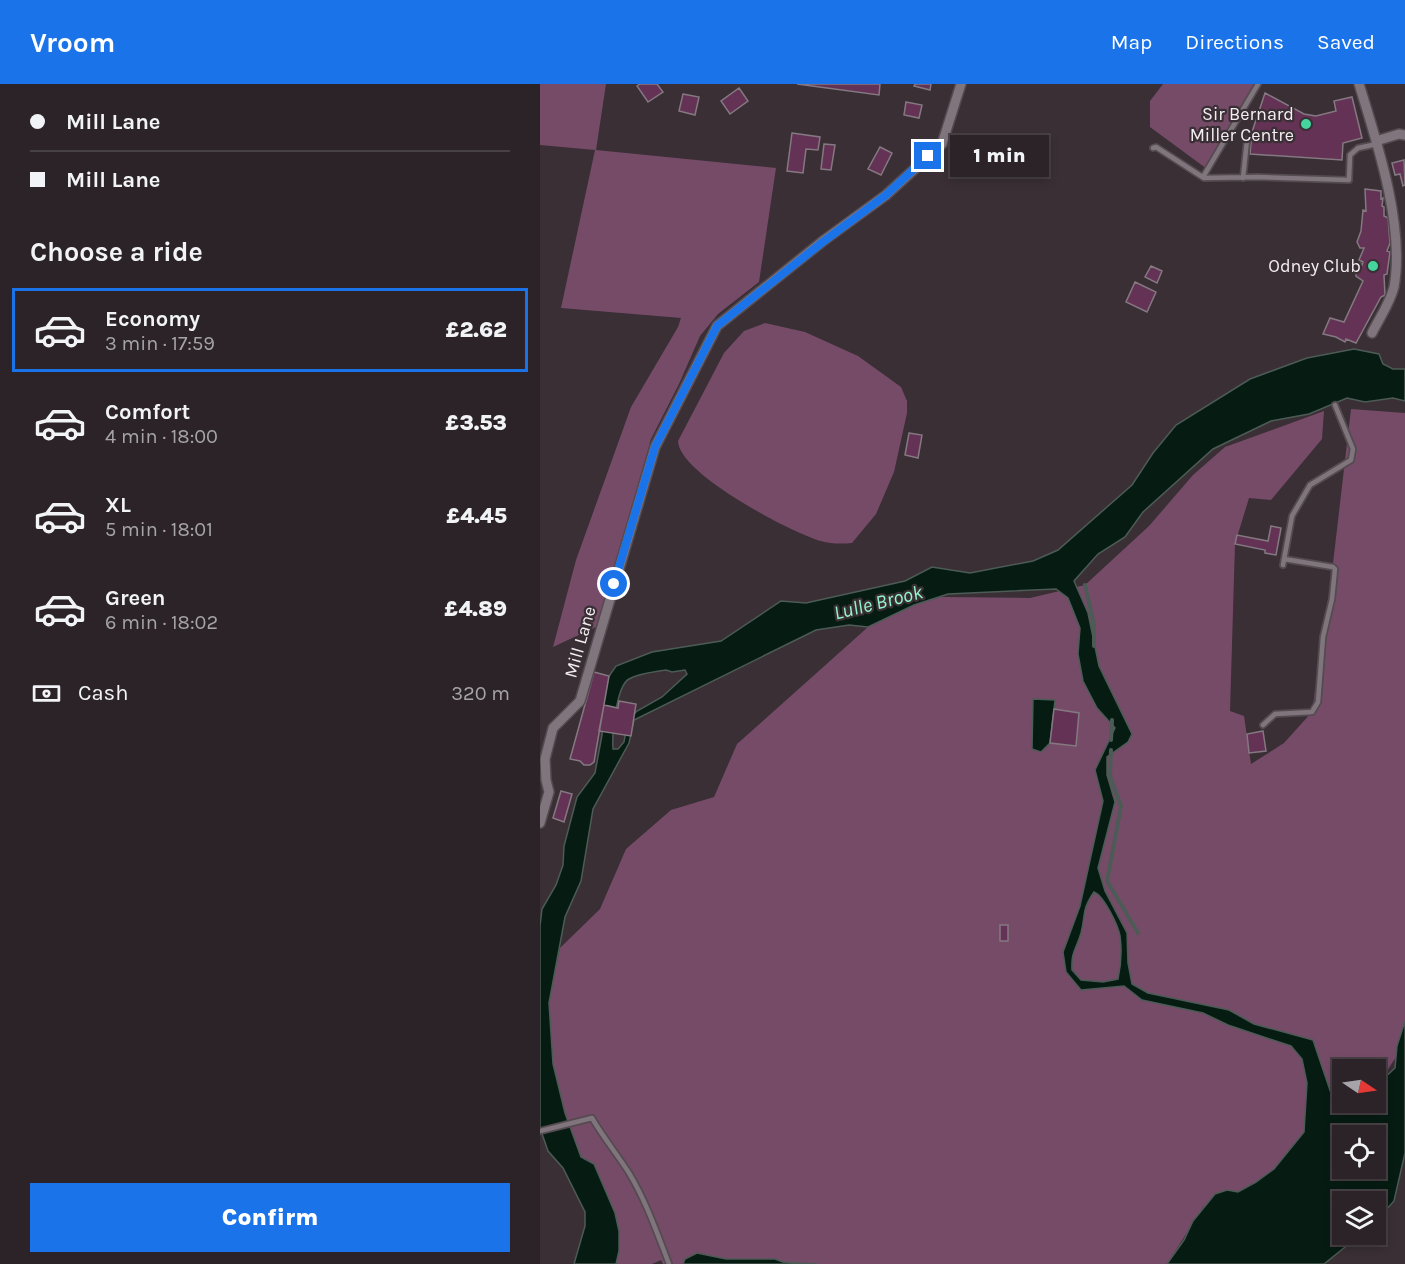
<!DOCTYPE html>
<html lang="en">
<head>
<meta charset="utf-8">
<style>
	body { margin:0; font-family:Karla,sans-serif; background:#332b30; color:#f1f3f6; height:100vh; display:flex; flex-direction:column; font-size:22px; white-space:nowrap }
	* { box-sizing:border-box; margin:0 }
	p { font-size:20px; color:#a6a4a8 }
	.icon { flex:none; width:33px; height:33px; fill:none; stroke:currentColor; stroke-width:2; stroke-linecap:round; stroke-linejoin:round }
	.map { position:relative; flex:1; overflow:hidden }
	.sheet { display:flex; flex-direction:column; background:#2b2328; width:540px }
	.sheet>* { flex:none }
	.hud { display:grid; align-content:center; height:132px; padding:0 30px; background:#2b2328 }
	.needle { width:39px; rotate:103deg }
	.buttons { position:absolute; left:792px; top:975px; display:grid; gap:12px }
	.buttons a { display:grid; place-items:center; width:54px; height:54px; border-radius:0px; background:#2b2328; box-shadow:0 3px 9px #0003,0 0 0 2px #474045; font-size:30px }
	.end { position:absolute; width:27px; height:27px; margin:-14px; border:8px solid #1a73e8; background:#fff; box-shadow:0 0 0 3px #fff }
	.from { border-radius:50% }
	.bubble { position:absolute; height:42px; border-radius:0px; background:#2b2328; box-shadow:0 3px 9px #0003,0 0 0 2px #474045; font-size:20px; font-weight:800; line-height:42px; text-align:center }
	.hud b { display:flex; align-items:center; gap:21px; height:57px; font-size:22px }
	.hud b+b { border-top:2px solid #474045 }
	.hud i { width:15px; height:15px; background:#f1f3f6 }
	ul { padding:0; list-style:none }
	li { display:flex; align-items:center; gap:18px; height:84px; margin:0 12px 9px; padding:0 18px; border:3px solid transparent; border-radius:0px }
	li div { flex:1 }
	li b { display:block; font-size:22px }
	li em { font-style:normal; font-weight:800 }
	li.selected { border-color:#1a73e8 }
	li>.icon { width:54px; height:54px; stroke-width:1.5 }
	h2 { padding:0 30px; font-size:27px; line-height:72px }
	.pay { display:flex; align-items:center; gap:15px; height:66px; padding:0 30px; font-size:22px }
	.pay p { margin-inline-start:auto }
	.button { display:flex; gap:12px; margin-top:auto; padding:12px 30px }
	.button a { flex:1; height:69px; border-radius:0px; background:#1a73e8; color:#fff; font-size:24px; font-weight:800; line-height:69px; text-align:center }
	header { display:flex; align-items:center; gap:36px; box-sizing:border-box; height:84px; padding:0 30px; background:#1a73e8; color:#fff }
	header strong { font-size:28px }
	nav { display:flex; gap:33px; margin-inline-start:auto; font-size:21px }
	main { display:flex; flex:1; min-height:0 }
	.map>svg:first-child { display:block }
</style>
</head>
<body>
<header>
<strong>Vroom</strong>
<nav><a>Map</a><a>Directions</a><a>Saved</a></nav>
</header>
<main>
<section class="sheet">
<div class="hud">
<b><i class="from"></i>Mill Lane</b>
<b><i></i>Mill Lane</b>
</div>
<h2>Choose a ride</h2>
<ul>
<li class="selected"><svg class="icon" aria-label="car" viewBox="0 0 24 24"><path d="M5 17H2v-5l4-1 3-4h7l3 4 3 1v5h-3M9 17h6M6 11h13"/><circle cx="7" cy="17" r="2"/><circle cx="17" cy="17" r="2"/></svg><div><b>Economy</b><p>3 min · 17:59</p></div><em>£2.62</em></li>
<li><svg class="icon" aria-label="car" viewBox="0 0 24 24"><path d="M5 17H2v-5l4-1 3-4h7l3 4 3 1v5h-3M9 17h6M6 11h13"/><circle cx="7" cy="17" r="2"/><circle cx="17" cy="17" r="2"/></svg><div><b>Comfort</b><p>4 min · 18:00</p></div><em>£3.53</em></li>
<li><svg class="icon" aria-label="car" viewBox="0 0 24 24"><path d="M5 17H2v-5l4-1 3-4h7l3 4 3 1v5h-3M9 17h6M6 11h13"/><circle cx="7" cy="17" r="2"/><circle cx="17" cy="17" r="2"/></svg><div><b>XL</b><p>5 min · 18:01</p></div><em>£4.45</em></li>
<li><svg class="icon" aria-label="car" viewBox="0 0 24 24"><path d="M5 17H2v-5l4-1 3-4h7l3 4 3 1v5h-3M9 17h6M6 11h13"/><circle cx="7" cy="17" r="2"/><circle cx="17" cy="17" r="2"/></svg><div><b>Green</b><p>6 min · 18:02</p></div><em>£4.89</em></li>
</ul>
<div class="pay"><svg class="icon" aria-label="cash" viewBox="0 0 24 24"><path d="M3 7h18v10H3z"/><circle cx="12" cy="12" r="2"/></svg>Cash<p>320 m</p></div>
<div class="button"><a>Confirm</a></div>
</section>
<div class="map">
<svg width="865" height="1180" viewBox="0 0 865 1180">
	<rect width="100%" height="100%" fill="#392f35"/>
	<path fill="#764b68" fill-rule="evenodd" d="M0 0H66L56 66 236 84 219 198 178 230 160 252 139 300 111 355 58 542 13 563 36 476 91 323 138 243 141 234 21 224 55 66 0 61Z
		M623 0H718L667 85 610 43V17Z
		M225 239 265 248 318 272 361 303 367 317V329L354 388 336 430 312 459C301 460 291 460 281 457 250 448 139 390 138 357L184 269 204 247Z
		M811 325 865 329V947L856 973 836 1004V986H802V1018L806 1019 765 1038 764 1048 734 1085 716 1098 698 1108 687 1106 663 1123 627 1180H123L121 1176 112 1180H76L79 1167V1147L75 1129 54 1080 41 1073 37 1063 25 1029 13 980 9 919 11 906 20 864 60 825 86 765 131 726 174 713 197 660 328 543 374 521 401 513 490 514 545 501 609 442 653 391 685 363 784 327 782 355 731 416 709 414 695 460 690 627 704 632 711 680 744 659 772 628 792 488ZM493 615 514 616V625L539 630 536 662 510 659 492 665Z"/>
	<path fill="#061c13" stroke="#4d5b56" stroke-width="1.5" fill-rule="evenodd" d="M814 265 839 270 843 280 853 285H865V317L853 314 825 318 807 314 769 330 731 337 673 365 603 428 585 453 558 470 534 497 548 529 559 582 592 650 588 658 567 673V691L575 718 558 784 565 807 587 849 588 879 592 900 608 909 689 926 714 940 773 956 795 1021 836 1018V1002L855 984 857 962 865 937V1069L854 1117 836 1137V1118H802V1150L820 1151 784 1180H627L644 1156 653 1137 675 1110 687 1106 698 1108 716 1098 734 1085 764 1048 767 999 762 975 751 962 688 941 663 929 602 916 584 902 541 906 526 888 523 868 540 822 563 717 555 686 575 644 557 624 543 597 538 570 540 544 528 514 516 505 408 510 374 521 328 543 309 541 276 546 94 636 89 659 53 725 41 797 25 833 9 919 13 980 25 1029 41 1073 54 1080 75 1129 79 1147V1167L76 1180H34L45 1142V1128L23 1084 8 1067 0 1044V842L2 825 16 801 23 781 24 762 37 713 55 689 62 651 65 598 76 582 112 568 181 557 241 517 266 519 365 497 392 483 430 489 493 477 518 466 592 401 613 369 636 341 710 295 767 274ZM126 586 132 588 145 586 147 590 122 613 97 627 88 636 84 658 78 665H73C72 651 76 602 89 595 99 589 115 588 126 586ZM554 808C564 812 578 841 580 852 582 866 581 881 578 895L563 898 541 896 532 886C531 867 536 866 541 849 546 830 541 827 554 808ZM802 1052H836V1084H802Z
		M493 615 515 616 510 659 501 668 492 665Z
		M157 1169 186 1175H235L243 1178 277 1180H143L145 1175Z"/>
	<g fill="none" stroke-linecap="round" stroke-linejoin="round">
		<path stroke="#4d5b56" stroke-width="4" d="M545 501 554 541V562
			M571 656 572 636
			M571 666 570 692 581 722 567 797 598 849"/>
	</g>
	<path fill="#633255" stroke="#847980" stroke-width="1.5" d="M100 0H117L123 8 108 18 97 2Z
		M257 0H340L339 11Z
		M375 0H391L390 6 374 2Z
		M199 4 208 17 190 30 181 17Z
		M725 9 764 30 776 32 796 27 794 17 812 13 822 54 803 59 802 76 710 70 712 48Z
		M143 10 159 13 155 31 139 27Z
		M366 18 382 21 379 34 364 31Z
		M252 49 280 53 278 66 266 65 263 89 247 87Z
		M284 60 295 61 291 86 281 85Z
		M340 63 352 69 341 91 328 85Z
		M864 76 865 101 863 102 860 90 855 91 852 79Z
		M825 105 841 107V115L843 114 842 122 844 123V132L848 134 850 159 847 167 850 168 847 190 844 191 845 211 841 213 816 259 806 255 805 258 796 253 783 250 790 234 804 238 823 197 816 192V186L820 179 822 181 823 178 819 176 824 164H820L817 158 821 147 823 126 826 127Z
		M611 182 622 187 617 199 605 193Z
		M595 198 616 208 607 228 586 218Z
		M369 349 382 351 378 374 365 371Z
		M731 442 741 444 736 471 725 469V466L695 460 697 451 728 457Z
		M54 588 69 592 54 678 50 681H44L40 677 30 675Z
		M79 617 96 620 91 652 59 647 64 621 78 624Z
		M514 625 539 629 536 662 510 659Z
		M723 647 726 667 709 669 707 650Z
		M21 707 32 710 24 738 13 734Z
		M460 841H468V857H460Z"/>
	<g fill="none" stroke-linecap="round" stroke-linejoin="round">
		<defs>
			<path id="lane" d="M613 64 616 63 664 94 718 93 809 96 810 71 818 64 837 60
				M663 93 718 0
				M703 94 707 56
				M743 481 752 432 770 401 811 376 813 365 795 321
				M723 641 735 630 772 628 778 618 783 553 792 515 795 485 793 483 744 475
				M0 1047 52 1034C63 1053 77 1070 89 1089 106 1117 117 1149 129 1180"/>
			<path id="street" d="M819 0C837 58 865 143 854 203 850 219 839 235 832 249
				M836 57 859 50 865 51
				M0 739 9 708 6 696 5 675 13 644 40 617 115 363 177 242 283 157 346 111 402 60 421 0"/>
		</defs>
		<use href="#lane" stroke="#534b50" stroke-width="8"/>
		<use href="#street" stroke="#534b50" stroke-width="12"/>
		<use href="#lane" stroke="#80757c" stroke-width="4.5"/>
		<use href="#street" stroke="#80757c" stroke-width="9"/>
	</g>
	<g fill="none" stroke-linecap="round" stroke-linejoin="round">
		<path stroke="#1a73e8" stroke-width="8" d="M74 500 115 363 177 242 284 157 346 111 388 72"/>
	</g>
	<g fill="#46d49e" stroke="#392f35" stroke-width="2">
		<circle cx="766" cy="40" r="6"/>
		<circle cx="833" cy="182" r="6"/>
	</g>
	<g text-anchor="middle" stroke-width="4.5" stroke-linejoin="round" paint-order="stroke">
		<g font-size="18" fill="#f4eef2" stroke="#392f35" text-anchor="end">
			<text x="754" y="36">Sir Bernard<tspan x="754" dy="21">Miller Centre</tspan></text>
			<text x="821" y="188">Odney Club</text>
		</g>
		<g font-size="18" fill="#f4eef2" stroke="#392f35">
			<text transform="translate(40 558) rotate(-74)" y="6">Mill Lane</text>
		</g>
		<g font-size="20" font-style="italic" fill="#93f7cb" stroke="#392f35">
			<text transform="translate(338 518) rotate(-14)" y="7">Lulle Brook</text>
		</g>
	</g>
</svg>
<div class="buttons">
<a><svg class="needle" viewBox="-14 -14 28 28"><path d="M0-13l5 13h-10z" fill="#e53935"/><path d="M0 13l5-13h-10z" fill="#a6a4a8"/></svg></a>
<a><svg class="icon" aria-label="locate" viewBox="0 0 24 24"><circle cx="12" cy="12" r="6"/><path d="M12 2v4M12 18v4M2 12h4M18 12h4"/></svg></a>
<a><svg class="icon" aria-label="layers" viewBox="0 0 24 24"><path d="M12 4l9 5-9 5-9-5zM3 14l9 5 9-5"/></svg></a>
</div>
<i class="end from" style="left:74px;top:500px"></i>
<i class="end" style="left:388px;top:72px"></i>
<div class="bubble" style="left:410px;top:51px;width:99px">1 min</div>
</div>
</main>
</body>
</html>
